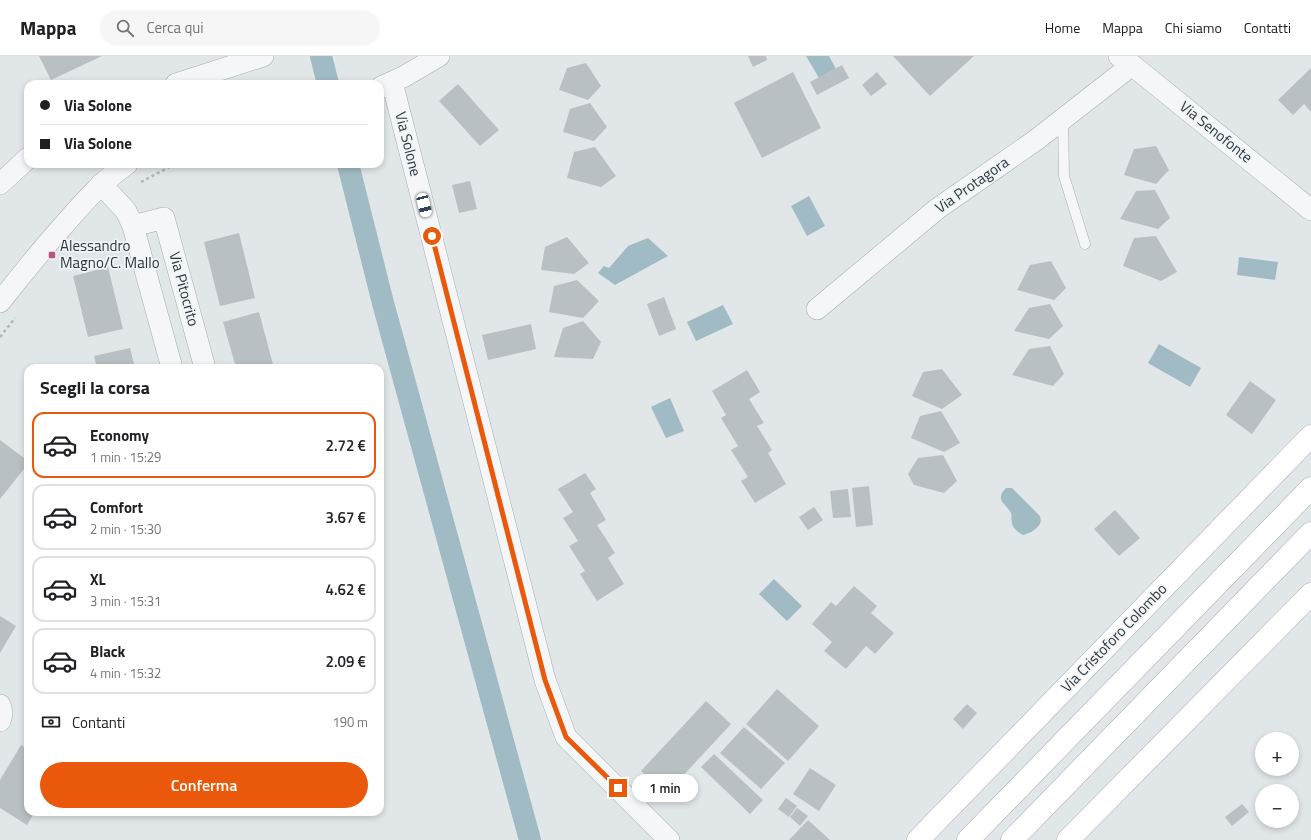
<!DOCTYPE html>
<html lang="it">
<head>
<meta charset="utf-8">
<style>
	body { margin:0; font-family:"Titillium Web",sans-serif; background:#f6f6f6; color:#202124; height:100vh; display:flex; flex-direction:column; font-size:15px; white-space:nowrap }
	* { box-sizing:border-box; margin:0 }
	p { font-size:13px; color:#757577 }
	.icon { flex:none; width:22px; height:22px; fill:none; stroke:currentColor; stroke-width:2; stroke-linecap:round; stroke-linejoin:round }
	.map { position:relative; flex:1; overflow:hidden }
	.sheet { position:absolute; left:24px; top:308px; width:360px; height:452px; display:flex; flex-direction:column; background:#fff; border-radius:12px; box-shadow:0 2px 6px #0003 }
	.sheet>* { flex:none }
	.top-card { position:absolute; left:24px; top:24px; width:360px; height:88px; border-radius:12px; box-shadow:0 2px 6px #0003; display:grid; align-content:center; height:88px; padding:0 16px; background:#fff }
	.fabs { position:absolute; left:1255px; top:676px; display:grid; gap:8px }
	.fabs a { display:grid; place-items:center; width:44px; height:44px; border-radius:50%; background:#fff; box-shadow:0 2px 6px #0003; font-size:20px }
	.end { position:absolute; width:18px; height:18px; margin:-9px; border:5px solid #ea580c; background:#fff; box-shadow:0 0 0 2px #fff }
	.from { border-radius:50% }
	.bubble { position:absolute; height:28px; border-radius:14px; background:#fff; box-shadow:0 2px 6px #0003; font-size:13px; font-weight:600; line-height:28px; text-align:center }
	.car { position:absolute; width:12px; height:24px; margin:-12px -6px; border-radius:5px; box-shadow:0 0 3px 1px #0007; background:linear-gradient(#fff 24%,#345 0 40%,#fff 0 76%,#345 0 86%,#fff 0) }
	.top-card b { display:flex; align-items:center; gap:14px; height:38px; font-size:15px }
	.top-card b+b { border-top:1px solid #e0e0e0 }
	.top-card i { width:10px; height:10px; background:#202124 }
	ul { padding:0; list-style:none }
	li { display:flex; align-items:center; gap:12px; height:66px; margin:0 8px 6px; padding:0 8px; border:2px solid #e0e0e0; border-radius:12px }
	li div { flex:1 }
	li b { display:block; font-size:15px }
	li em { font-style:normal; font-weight:600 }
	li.active { border-color:#ea580c }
	li>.icon { width:36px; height:36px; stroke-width:1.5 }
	h2 { padding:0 16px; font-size:18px; line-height:48px }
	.pay { display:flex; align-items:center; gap:10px; height:44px; padding:0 16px; font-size:15px }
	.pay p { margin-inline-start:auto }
	.primary-button { display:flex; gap:8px; margin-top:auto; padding:8px 16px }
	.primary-button a { flex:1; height:46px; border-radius:24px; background:#ea580c; color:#fff; font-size:16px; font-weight:600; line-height:46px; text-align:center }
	header { display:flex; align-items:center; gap:24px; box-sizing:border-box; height:56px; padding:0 20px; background:#fff; border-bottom:1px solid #e0e0e0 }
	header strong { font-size:19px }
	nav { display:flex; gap:22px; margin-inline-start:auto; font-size:14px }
	.search { width:280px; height:36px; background:#f6f6f6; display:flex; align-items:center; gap:10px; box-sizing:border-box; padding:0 14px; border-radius:22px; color:#757577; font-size:15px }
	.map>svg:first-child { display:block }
</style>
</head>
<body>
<header>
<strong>Mappa</strong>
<div class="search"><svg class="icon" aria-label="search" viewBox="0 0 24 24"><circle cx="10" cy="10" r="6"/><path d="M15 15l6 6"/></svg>Cerca qui</div>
<nav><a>Home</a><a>Mappa</a><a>Chi siamo</a><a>Contatti</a></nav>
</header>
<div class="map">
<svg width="1311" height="784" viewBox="0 0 1311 784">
	<rect width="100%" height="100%" fill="#e1e6e8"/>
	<path fill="#a1bbc4" d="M806 0H829L836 13 819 22Z
		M809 140 825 170 807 180 791 150Z
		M648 182 668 200 615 229 598 217 604 210 609 212 628 190Z
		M1239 201 1278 206 1275 224 1237 219Z
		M723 249 733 268 696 285 687 266Z
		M1159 288 1201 312 1190 331 1148 307Z
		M670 342 684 375 666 382 651 351Z
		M1006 432H1012L1039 459C1046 469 1031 477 1023 479 1018 476 1013 473 1012 467 1011 464 1012 460 1011 457 1006 447 994 445 1006 432Z
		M774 523 802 550 787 565 759 538Z"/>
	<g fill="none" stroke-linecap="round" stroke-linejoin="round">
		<path stroke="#a1bbc4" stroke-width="22" d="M321 0 328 28
			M348 108 383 247 530 784"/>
	</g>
	<path fill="#b9c0c4" d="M39 0H102L51 24Z
		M748 0H766L767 4 753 11Z
		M893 0H974L930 40Z
		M586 7 601 30 588 44 559 34 567 12Z
		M842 9 849 22 817 39 810 26Z
		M1311 12V56L1304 48 1293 59 1278 44Z
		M793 16 821 72 762 102 734 47Z
		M877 16 887 28 871 40 862 29Z
		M458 28 499 74 480 90 439 45Z
		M590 47 607 71 594 85 563 76 570 53Z
		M1156 90 1169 114 1156 128 1124 119 1134 93Z
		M595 91 616 120 601 131 567 122 574 96Z
		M470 125 477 153 459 157 452 129Z
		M1155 134 1170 162 1158 173 1120 163 1136 135Z
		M239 177 255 242 220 250 204 186Z
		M1156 180 1177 216 1161 225 1123 210 1134 182Z
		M567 181 589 207 574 218 541 214 545 191Z
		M1051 205 1066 232 1054 244 1017 234 1030 209Z
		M108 211 123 273 88 281 73 220Z
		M577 224 599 245 583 262 549 256 554 230Z
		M664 241 676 273 659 280 647 248Z
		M1050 248 1063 270 1049 283 1014 275 1029 252Z
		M259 256 274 312H236L223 266Z
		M583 265 601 286 593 303 554 301 563 272Z
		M531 268 536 293 488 304 482 279Z
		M1050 290 1064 318 1053 330 1012 319 1029 293Z
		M130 292 135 312H97L94 300Z
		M942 313 962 339 942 353 912 340 923 316Z
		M747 314 760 336 749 343 764 367 757 370 772 394 768 397 786 428 755 447 741 425 748 421 731 394 738 390 721 362 726 359 712 335Z
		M1250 325 1276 344 1252 378 1226 359Z
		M941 355 960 387 944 396 911 382 920 360Z
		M0 384 28 405V408L0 443Z
		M943 399 957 425 944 437 914 429 908 418 918 402Z
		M585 417 596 433 590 437 606 464 597 469 615 497 608 502 624 528 597 545 580 518 585 515 569 490 578 485 563 462 573 456 558 433Z
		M869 430 873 469 856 471 852 432Z
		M848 433 851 461 833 462 830 435Z
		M814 451 823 464 808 474 799 461Z
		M1115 454 1140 482 1119 500 1094 473Z
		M854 530 877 550 871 557 894 577 875 598 866 590 846 613 824 595 832 586 812 568 831 546 836 550Z
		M0 560 16 570 0 597Z
		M777 633 819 670 788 705 746 668Z
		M706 645 731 668 666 738 641 715Z
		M967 648 977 657 963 673 953 663Z
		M744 671 785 707 761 733 720 697Z
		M21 689 28 693V756H35L27 769 0 752V724Z
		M714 698 763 744 750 758 701 711Z
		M810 712 836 729 819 755 793 738Z
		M786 742 797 750 789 761 778 753Z
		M1242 748 1249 756 1232 770 1225 761Z
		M797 752 808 760 800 770 790 761Z
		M808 764 830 784H789Z"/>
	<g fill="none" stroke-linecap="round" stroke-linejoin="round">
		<defs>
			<path id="lane" d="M1063 63 1064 120 1085 188"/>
			<path id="street" d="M1119 0 1132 9 1311 154
				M392 26 545 624 566 681 669 784
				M176 28 263 0
				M381 31 403 21 439 0
				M0 128 28 102
				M101 128 126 155 133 170 172 312
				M133 170 164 162 205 312
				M0 246C21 220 41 194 63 170 83 147 102 125 127 108
				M817 253 937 153 1036 84 1132 9
				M0 649C3 655 2 660 0 665"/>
			<path id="secondary" d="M918 784 1311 380
				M1068 784 1311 538"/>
			<path id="primary" d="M968 784 1311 432
				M1012 784 1311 477"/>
		</defs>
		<use href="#lane" stroke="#a7aeb2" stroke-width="11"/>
		<use href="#street" stroke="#a7aeb2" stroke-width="22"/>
		<use href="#secondary" stroke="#a7aeb2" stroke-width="23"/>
		<use href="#primary" stroke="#a2adb3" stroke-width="23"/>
		<path stroke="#b0b5b8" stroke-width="2.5" stroke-dasharray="3 3" stroke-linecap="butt" d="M141 126 175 108
			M0 281 15 262"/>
		<use href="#lane" stroke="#f4f6f7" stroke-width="10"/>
		<use href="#street" stroke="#f4f6f7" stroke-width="21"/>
		<use href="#secondary" stroke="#fff" stroke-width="22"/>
		<use href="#primary" stroke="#fff" stroke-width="22"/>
	</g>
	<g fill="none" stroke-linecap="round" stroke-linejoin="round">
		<path stroke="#ea580c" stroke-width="5" d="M432 180 545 624 566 681 618 732"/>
	</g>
	<rect fill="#be5581" stroke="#f1f4f6" stroke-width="1.5" x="48" y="195" width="8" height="8" rx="2"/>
	<g text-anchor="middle" stroke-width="3.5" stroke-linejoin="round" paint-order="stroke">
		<g font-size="15" fill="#2c373e" stroke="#f1f4f6">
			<text transform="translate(1216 76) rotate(39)" y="5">Via Senofonte</text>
			<text transform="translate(408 88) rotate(76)" y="5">Via Solone</text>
			<text transform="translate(972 129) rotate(-35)" y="5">Via Protagora</text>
			<text transform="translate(184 233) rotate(75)" y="5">Via Pitocrito</text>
			<text transform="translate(1114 582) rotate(-46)" y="5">Via Cristoforo Colombo</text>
		</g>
		<g font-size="15" fill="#2c373e" stroke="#f1f4f6" text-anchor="start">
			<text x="60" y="195">Alessandro<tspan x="60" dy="17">Magno/C. Mallo</tspan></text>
		</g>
	</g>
</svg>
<div class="fabs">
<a>+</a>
<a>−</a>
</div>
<i class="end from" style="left:432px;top:180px"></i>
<i class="end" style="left:618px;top:732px"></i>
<div class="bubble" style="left:632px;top:718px;width:66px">1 min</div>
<i class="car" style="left:424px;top:149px;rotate:166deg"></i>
<div class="top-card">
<b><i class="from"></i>Via Solone</b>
<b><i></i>Via Solone</b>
</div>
<section class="sheet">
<h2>Scegli la corsa</h2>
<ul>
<li class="active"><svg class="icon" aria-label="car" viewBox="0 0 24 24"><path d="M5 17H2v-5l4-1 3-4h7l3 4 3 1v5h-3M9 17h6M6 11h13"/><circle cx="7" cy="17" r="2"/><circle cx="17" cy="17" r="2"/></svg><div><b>Economy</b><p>1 min · 15:29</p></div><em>2.72 €</em></li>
<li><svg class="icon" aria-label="car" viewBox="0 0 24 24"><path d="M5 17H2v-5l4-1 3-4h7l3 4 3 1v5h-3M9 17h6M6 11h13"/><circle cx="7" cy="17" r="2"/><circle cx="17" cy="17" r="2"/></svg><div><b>Comfort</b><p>2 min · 15:30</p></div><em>3.67 €</em></li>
<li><svg class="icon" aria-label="car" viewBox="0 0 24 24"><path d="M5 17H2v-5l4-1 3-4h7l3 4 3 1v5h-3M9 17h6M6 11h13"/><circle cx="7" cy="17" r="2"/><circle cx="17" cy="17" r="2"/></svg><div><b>XL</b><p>3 min · 15:31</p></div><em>4.62 €</em></li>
<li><svg class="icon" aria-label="car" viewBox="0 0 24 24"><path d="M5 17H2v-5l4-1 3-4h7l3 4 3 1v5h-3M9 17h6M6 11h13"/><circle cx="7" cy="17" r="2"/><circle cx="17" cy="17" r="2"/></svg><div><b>Black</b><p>4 min · 15:32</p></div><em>2.09 €</em></li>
</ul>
<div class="pay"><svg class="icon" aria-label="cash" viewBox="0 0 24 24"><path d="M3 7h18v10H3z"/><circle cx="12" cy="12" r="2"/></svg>Contanti<p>190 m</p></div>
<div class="primary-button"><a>Conferma</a></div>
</section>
</div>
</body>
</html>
